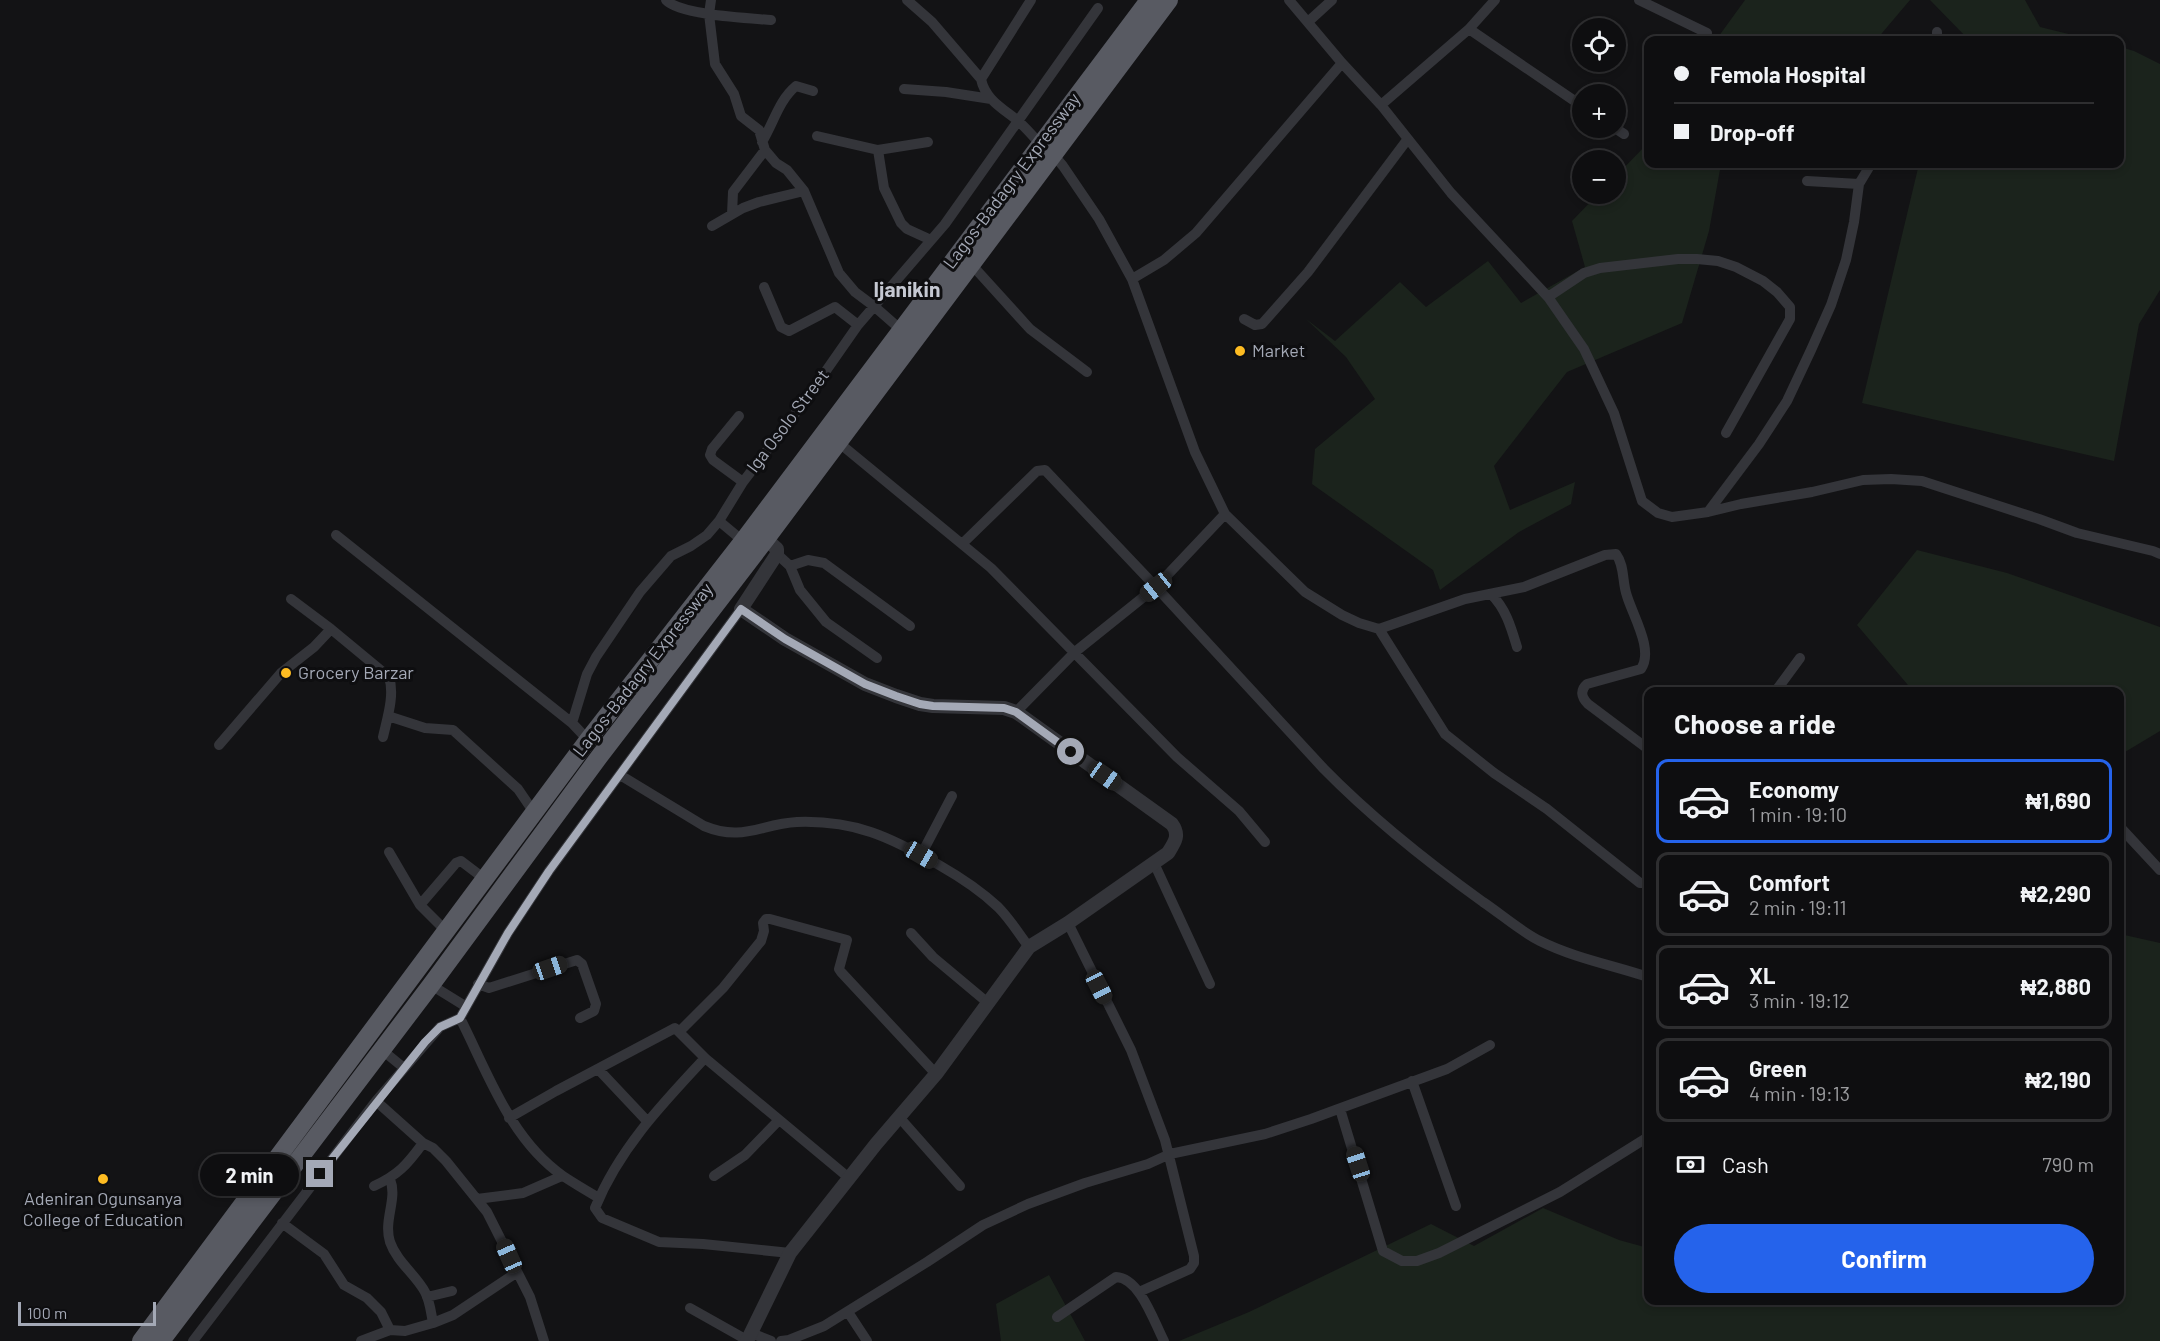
<!DOCTYPE html>
<html lang="en">
<head>
<meta charset="utf-8">
<style>
	body { margin:0; font-family:Barlow,sans-serif; background:#1c1c1e; color:#f1f3f6; height:100vh; display:flex; flex-direction:column; font-size:22px; white-space:nowrap }
	* { box-sizing:border-box; margin:0 }
	p { font-size:20px; color:#9b9c9f }
	.icon { flex:none; width:33px; height:33px; fill:none; stroke:currentColor; stroke-width:2; stroke-linecap:round; stroke-linejoin:round }
	.map { position:relative; flex:1; overflow:hidden }
	.drawer { position:absolute; left:1644px; top:687px; width:480px; height:618px; display:flex; flex-direction:column; background:#0e0e10; border-radius:12px; box-shadow:0 3px 9px #0003,0 0 0 2px #2e2e30 }
	.drawer>* { flex:none }
	.hud { position:absolute; left:1644px; top:36px; width:480px; height:132px; border-radius:12px; box-shadow:0 3px 9px #0003,0 0 0 2px #2e2e30; display:grid; align-content:center; height:132px; padding:0 30px; background:#0e0e10 }
	.fabs { position:absolute; left:1572px; top:18px; display:grid; gap:12px }
	.fabs a { display:grid; place-items:center; width:54px; height:54px; border-radius:50%; background:#0e0e10; box-shadow:0 3px 9px #0003,0 0 0 2px #2e2e30; font-size:30px }
	.scale { position:absolute; left:18px; bottom:15px; width:138px; box-sizing:border-box; padding-left:6px; border:3px solid #a4a9b6; border-top:0; font-size:16px; line-height:21px; white-space:nowrap; color:#a4a9b6; -webkit-text-stroke:4px #0e0e10; paint-order:stroke }
	.end { position:absolute; width:27px; height:27px; margin:-14px; border:8px solid #a4a9b6; background:#111; box-shadow:0 0 0 3px #111 }
	.from { border-radius:50% }
	.bubble { position:absolute; height:42px; border-radius:21px; background:#0e0e10; box-shadow:0 3px 9px #0003,0 0 0 2px #2e2e30; font-size:20px; font-weight:700; line-height:42px; text-align:center }
	.car { position:absolute; width:18px; height:36px; margin:-18px -9px; border-radius:8px; box-shadow:0 0 4px 2px #0007; background:linear-gradient(#222 24%,#8ab4d8 0 40%,#222 0 76%,#8ab4d8 0 86%,#222 0) }
	.hud b { display:flex; align-items:center; gap:21px; height:57px; font-size:22px }
	.hud b+b { border-top:2px solid #2e2e30 }
	.hud i { width:15px; height:15px; background:#f1f3f6 }
	ul { padding:0; list-style:none }
	li { display:flex; align-items:center; gap:18px; height:84px; margin:0 12px 9px; padding:0 18px; border:3px solid #2e2e30; border-radius:12px }
	li div { flex:1 }
	li b { display:block; font-size:22px }
	li em { font-style:normal; font-weight:700 }
	li.active { border-color:#2563eb }
	li>.icon { width:54px; height:54px; stroke-width:1.5 }
	h2 { padding:0 30px; font-size:27px; line-height:72px }
	.pay { display:flex; align-items:center; gap:15px; height:66px; padding:0 30px; font-size:22px }
	.pay p { margin-inline-start:auto }
	.primary-button { display:flex; gap:12px; margin-top:auto; padding:12px 30px }
	.primary-button a { flex:1; height:69px; border-radius:36px; background:#2563eb; color:#fff; font-size:24px; font-weight:700; line-height:69px; text-align:center }
	.map>svg:first-child { display:block }
</style>
</head>
<body>
<div class="map">
<svg width="2160" height="1341" viewBox="0 0 2160 1341">
	<rect width="100%" height="100%" fill="#131315"/>
	<path fill="#1b231c" d="M1745 0H1910L1877 39 1837 36 1830 40H1716Z
		M1930 0H2025L2040 27 2093 40H1969Z
		M2120 47 2134 51 2160 64V290L2139 324 2114 461 1862 403 1919 164H2120Z
		M1648 143V164H1721L1709 231 1682 323 1567 372 1494 466 1510 510 1575 482 1571 504 1519 532 1440 590 1433 570 1312 484 1315 449 1375 399 1346 357 1306 319 1335 341 1400 282 1426 307 1488 261 1521 303 1585 267 1572 221 1598 194H1616V176Z
		M1917 550 2007 573 2160 627V731L2120 755V692L1913 691 1857 625Z
		M2120 934 2160 943V1341H1179L1249 1312 1431 1224 1474 1246 1543 1208 1619 1240 1648 1248V1300H2120Z
		M1049 1275 1085 1341H1001L996 1304Z"/>
	<g fill="none" stroke-linecap="round" stroke-linejoin="round">
		<path stroke="#34353a" stroke-width="10" d="M666 0C680 15 748 18 771 20
			M711 0 709 14 715 64 734 94 741 116 759 130 765 150 776 163 787 170 804 191 839 273 855 292 875 307 900 329
			M907 0 932 22 981 79C985 99 1002 108 1017 120 1025 127 1033 136 1040 144
			M1289 0 1342 63 1381 105 1451 193 1548 297 1584 349 1614 413 1642 501 1658 513 1672 517 1708 512 1741 504 1812 492 1863 480 1891 479 1922 481 2039 519 2077 533 2153 551 2160 554
			M1639 0 1707 33
			M1309 21 1332 0
			M1469 29 1582 106
			M1937 40V32
			M981 79 1031 0
			M904 89 946 92 991 99
			M1381 105 1469 29 1495 0
			M1615 128 1624 134
			M817 136 878 150 928 142
			M762 142C774 122 779 100 796 86L813 91
			M878 150 884 188 901 223 907 229 931 240
			M1053 154 1063 166 1099 219 1132 279 1195 452 1225 514 1305 592 1342 615 1359 623 1379 629 1445 734 1494 773 1547 809 1640 883H1648
			M1807 181 1859 184
			M732 214 733 192 765 150
			M712 226 743 208 759 202 804 191
			M972 265 1030 329 1087 372
			M1132 279 1164 260 1196 233 1342 63
			M764 287 781 327 789 331 835 307 858 325
			M1548 297 1584 273 1600 268 1678 259H1697L1718 261 1736 267 1763 281 1777 292 1790 307V319L1726 433
			M1244 319 1255 325 1262 324 1308 272 1407 140
			M739 416 712 449 710 455 713 460 743 482
			M838 442 991 568 1177 757 1239 811 1265 842
			M1708 512 1759 444 1787 401 1811 350 1831 305 1846 260 1854 222 1859 184 1871 164
			M719 521 743 541
			M336 535 572 723 588 740
			M962 544 1037 471 1045 470 1156 587 1324 769C1373 819 1426 861 1483 902 1501 914 1520 931 1540 941 1574 958 1612 965 1648 977
			M777 554 790 566 800 590 826 622 877 658
			M790 566 808 560 824 563 910 626
			M1491 594C1506 609 1511 627 1517 647
			M291 599 331 629
			M1379 629 1465 599 1524 587 1605 555 1616 554C1625 566 1622 583 1627 596 1633 616 1654 650 1641 669L1587 684C1580 690 1581 697 1588 704L1648 749
			M1775 692 1800 658
			M1016 712 1075 652 1156 587 1225 514
			M388 716 425 728 453 730 518 789 535 814
			M572 723 587 674 596 657 640 592 671 556 691 546 707 535 719 521 743 482 807 398 858 325 945 224 1098 8
			M219 745 281 673 314 647 331 629 389 677C395 695 387 719 383 737
			M620 775 704 826C743 842 760 824 797 822 855 820 890 837 939 865 960 877 980 890 998 907 1010 919 1019 934 1029 947
			M2120 827 2160 870
			M389 852 420 905
			M921 855 952 796
			M1154 863 1210 984
			M1068 923 1131 1050 1165 1140 1194 1256V1263L1190 1269 1139 1292
			M446 931 420 905 456 863 461 861 486 880
			M911 933 933 957 988 1003
			M478 984 489 988 577 960 582 964 596 1004 594 1011 580 1018
			M431 985 465 1006
			M460 1018C488 1073 510 1139 563 1176 575 1184 587 1191 599 1198
			M680 1031 723 988 761 941 764 931 763 923 766 919H770L847 940 839 969 841 972 936 1074
			M382 1050 404 1068
			M705 1058C662 1104 619 1149 595 1208L602 1218 659 1242 703 1244 790 1253
			M599 1070 647 1121
			M1412 1081 1456 1206
			M376 1101 423 1143 433 1148 446 1161 487 1212 530 1297 544 1341
			M1340 1109 1383 1251 1402 1261H1417L1439 1253 1560 1192 1648 1137
			M899 1117 960 1186
			M509 1118 556 1091 675 1028 705 1058 849 1178
			M714 1176 745 1155 779 1120
			M390 1179C398 1199 383 1220 390 1242 397 1262 416 1275 425 1292 430 1301 431 1313 433 1323
			M374 1186C398 1175 407 1165 423 1143
			M477 1199 523 1193 562 1176
			M282 1223 324 1254 344 1285 367 1298 381 1312 390 1330
			M427 1297 452 1291
			M690 1308 747 1340
			M848 1312 867 1341
			M1057 1317 1116 1277C1140 1278 1154 1322 1164 1341
			M751 1333 771 1341
			M193 1341 376 1101 440 1027 460 1018 508 933 549 871 741 609
			M361 1341 390 1330 405 1331 433 1323 453 1315 516 1273
			M781 1341 789 1340 824 1326 927 1262 983 1225 1028 1204 1085 1183 1148 1164 1170 1154 1265 1134 1311 1119 1447 1069 1490 1045"/>
		<path stroke="#34353a" stroke-width="14" d="M747 1341 790 1253 876 1144 936 1074 1029 947 1068 923 1168 853C1175 842 1180 835 1172 824L1016 712 1004 708 933 706 920 704 896 696 865 684 785 639 741 609 777 554V549L766 539"/>
		<path stroke="#585a62" stroke-width="18" d="M141 1341 588 740 743 541 1149 0
			M161 1341 431 985 599 757 766 539 1169 0"/>
	</g>
	<g fill="none" stroke-linecap="round" stroke-linejoin="round">
		<path stroke="#a4a9b6" stroke-width="8" d="M320 1174 425 1042 440 1027 460 1018 508 933 549 871 741 609 785 639 865 684 896 696 920 704 933 706 1004 708 1016 712 1071 752"/>
	</g>
	<g fill="#febc22" stroke="#0e0e10" stroke-width="2">
		<circle cx="1240" cy="351" r="6"/>
		<circle cx="286" cy="673" r="6"/>
		<circle cx="103" cy="1179" r="6"/>
	</g>
	<g text-anchor="middle" stroke-width="6" stroke-linejoin="round" paint-order="stroke">
		<g font-size="18" fill="#a4a9b6" stroke="#0e0e10">
			<text transform="translate(1012 181) rotate(-53)" y="6">Lagos-Badagry Expressway</text>
			<text transform="translate(788 421) rotate(-53)" y="6">Iga Osolo Street</text>
			<text transform="translate(643 670) rotate(-52)" y="6">Lagos-Badagry Expressway</text>
		</g>
		<g font-size="18" fill="#a4a9b6" stroke="#0e0e10" text-anchor="start">
			<text x="1252" y="357">Market</text>
			<text x="298" y="679">Grocery Barzar</text>
			<text x="103" y="1205" text-anchor="middle">Adeniran Ogunsanya<tspan x="103" dy="21">College of Education</tspan></text>
		</g>
		<g font-size="21" font-weight="bold" fill="#c5c8d2" stroke="#0e0e10">
			<text x="907" y="297">Ijanikin</text>
		</g>
	</g>
</svg>
<div class="fabs">
<a><svg class="icon" aria-label="locate" viewBox="0 0 24 24"><circle cx="12" cy="12" r="6"/><path d="M12 2v4M12 18v4M2 12h4M18 12h4"/></svg></a>
<a>+</a>
<a>−</a>
</div>
<div class="scale">100 m</div>
<i class="end from" style="left:1071px;top:752px"></i>
<i class="end" style="left:320px;top:1174px"></i>
<div class="bubble" style="left:200px;top:1154px;width:99px">2 min</div>
<i class="car" style="left:1156px;top:587px;rotate:231deg"></i>
<i class="car" style="left:1105px;top:776px;rotate:125deg"></i>
<i class="car" style="left:921px;top:855px;rotate:120deg"></i>
<i class="car" style="left:550px;top:968px;rotate:71deg"></i>
<i class="car" style="left:1099px;top:987px;rotate:153deg"></i>
<i class="car" style="left:1358px;top:1164px;rotate:342deg"></i>
<i class="car" style="left:509px;top:1256px;rotate:336deg"></i>
<div class="hud">
<b><i class="from"></i>Femola Hospital</b>
<b><i></i>Drop-off</b>
</div>
<section class="drawer">
<h2>Choose a ride</h2>
<ul>
<li class="active"><svg class="icon" aria-label="car" viewBox="0 0 24 24"><path d="M5 17H2v-5l4-1 3-4h7l3 4 3 1v5h-3M9 17h6M6 11h13"/><circle cx="7" cy="17" r="2"/><circle cx="17" cy="17" r="2"/></svg><div><b>Economy</b><p>1 min · 19:10</p></div><em>₦1,690</em></li>
<li><svg class="icon" aria-label="car" viewBox="0 0 24 24"><path d="M5 17H2v-5l4-1 3-4h7l3 4 3 1v5h-3M9 17h6M6 11h13"/><circle cx="7" cy="17" r="2"/><circle cx="17" cy="17" r="2"/></svg><div><b>Comfort</b><p>2 min · 19:11</p></div><em>₦2,290</em></li>
<li><svg class="icon" aria-label="car" viewBox="0 0 24 24"><path d="M5 17H2v-5l4-1 3-4h7l3 4 3 1v5h-3M9 17h6M6 11h13"/><circle cx="7" cy="17" r="2"/><circle cx="17" cy="17" r="2"/></svg><div><b>XL</b><p>3 min · 19:12</p></div><em>₦2,880</em></li>
<li><svg class="icon" aria-label="car" viewBox="0 0 24 24"><path d="M5 17H2v-5l4-1 3-4h7l3 4 3 1v5h-3M9 17h6M6 11h13"/><circle cx="7" cy="17" r="2"/><circle cx="17" cy="17" r="2"/></svg><div><b>Green</b><p>4 min · 19:13</p></div><em>₦2,190</em></li>
</ul>
<div class="pay"><svg class="icon" aria-label="cash" viewBox="0 0 24 24"><path d="M3 7h18v10H3z"/><circle cx="12" cy="12" r="2"/></svg>Cash<p>790 m</p></div>
<div class="primary-button"><a>Confirm</a></div>
</section>
</div>
</body>
</html>
